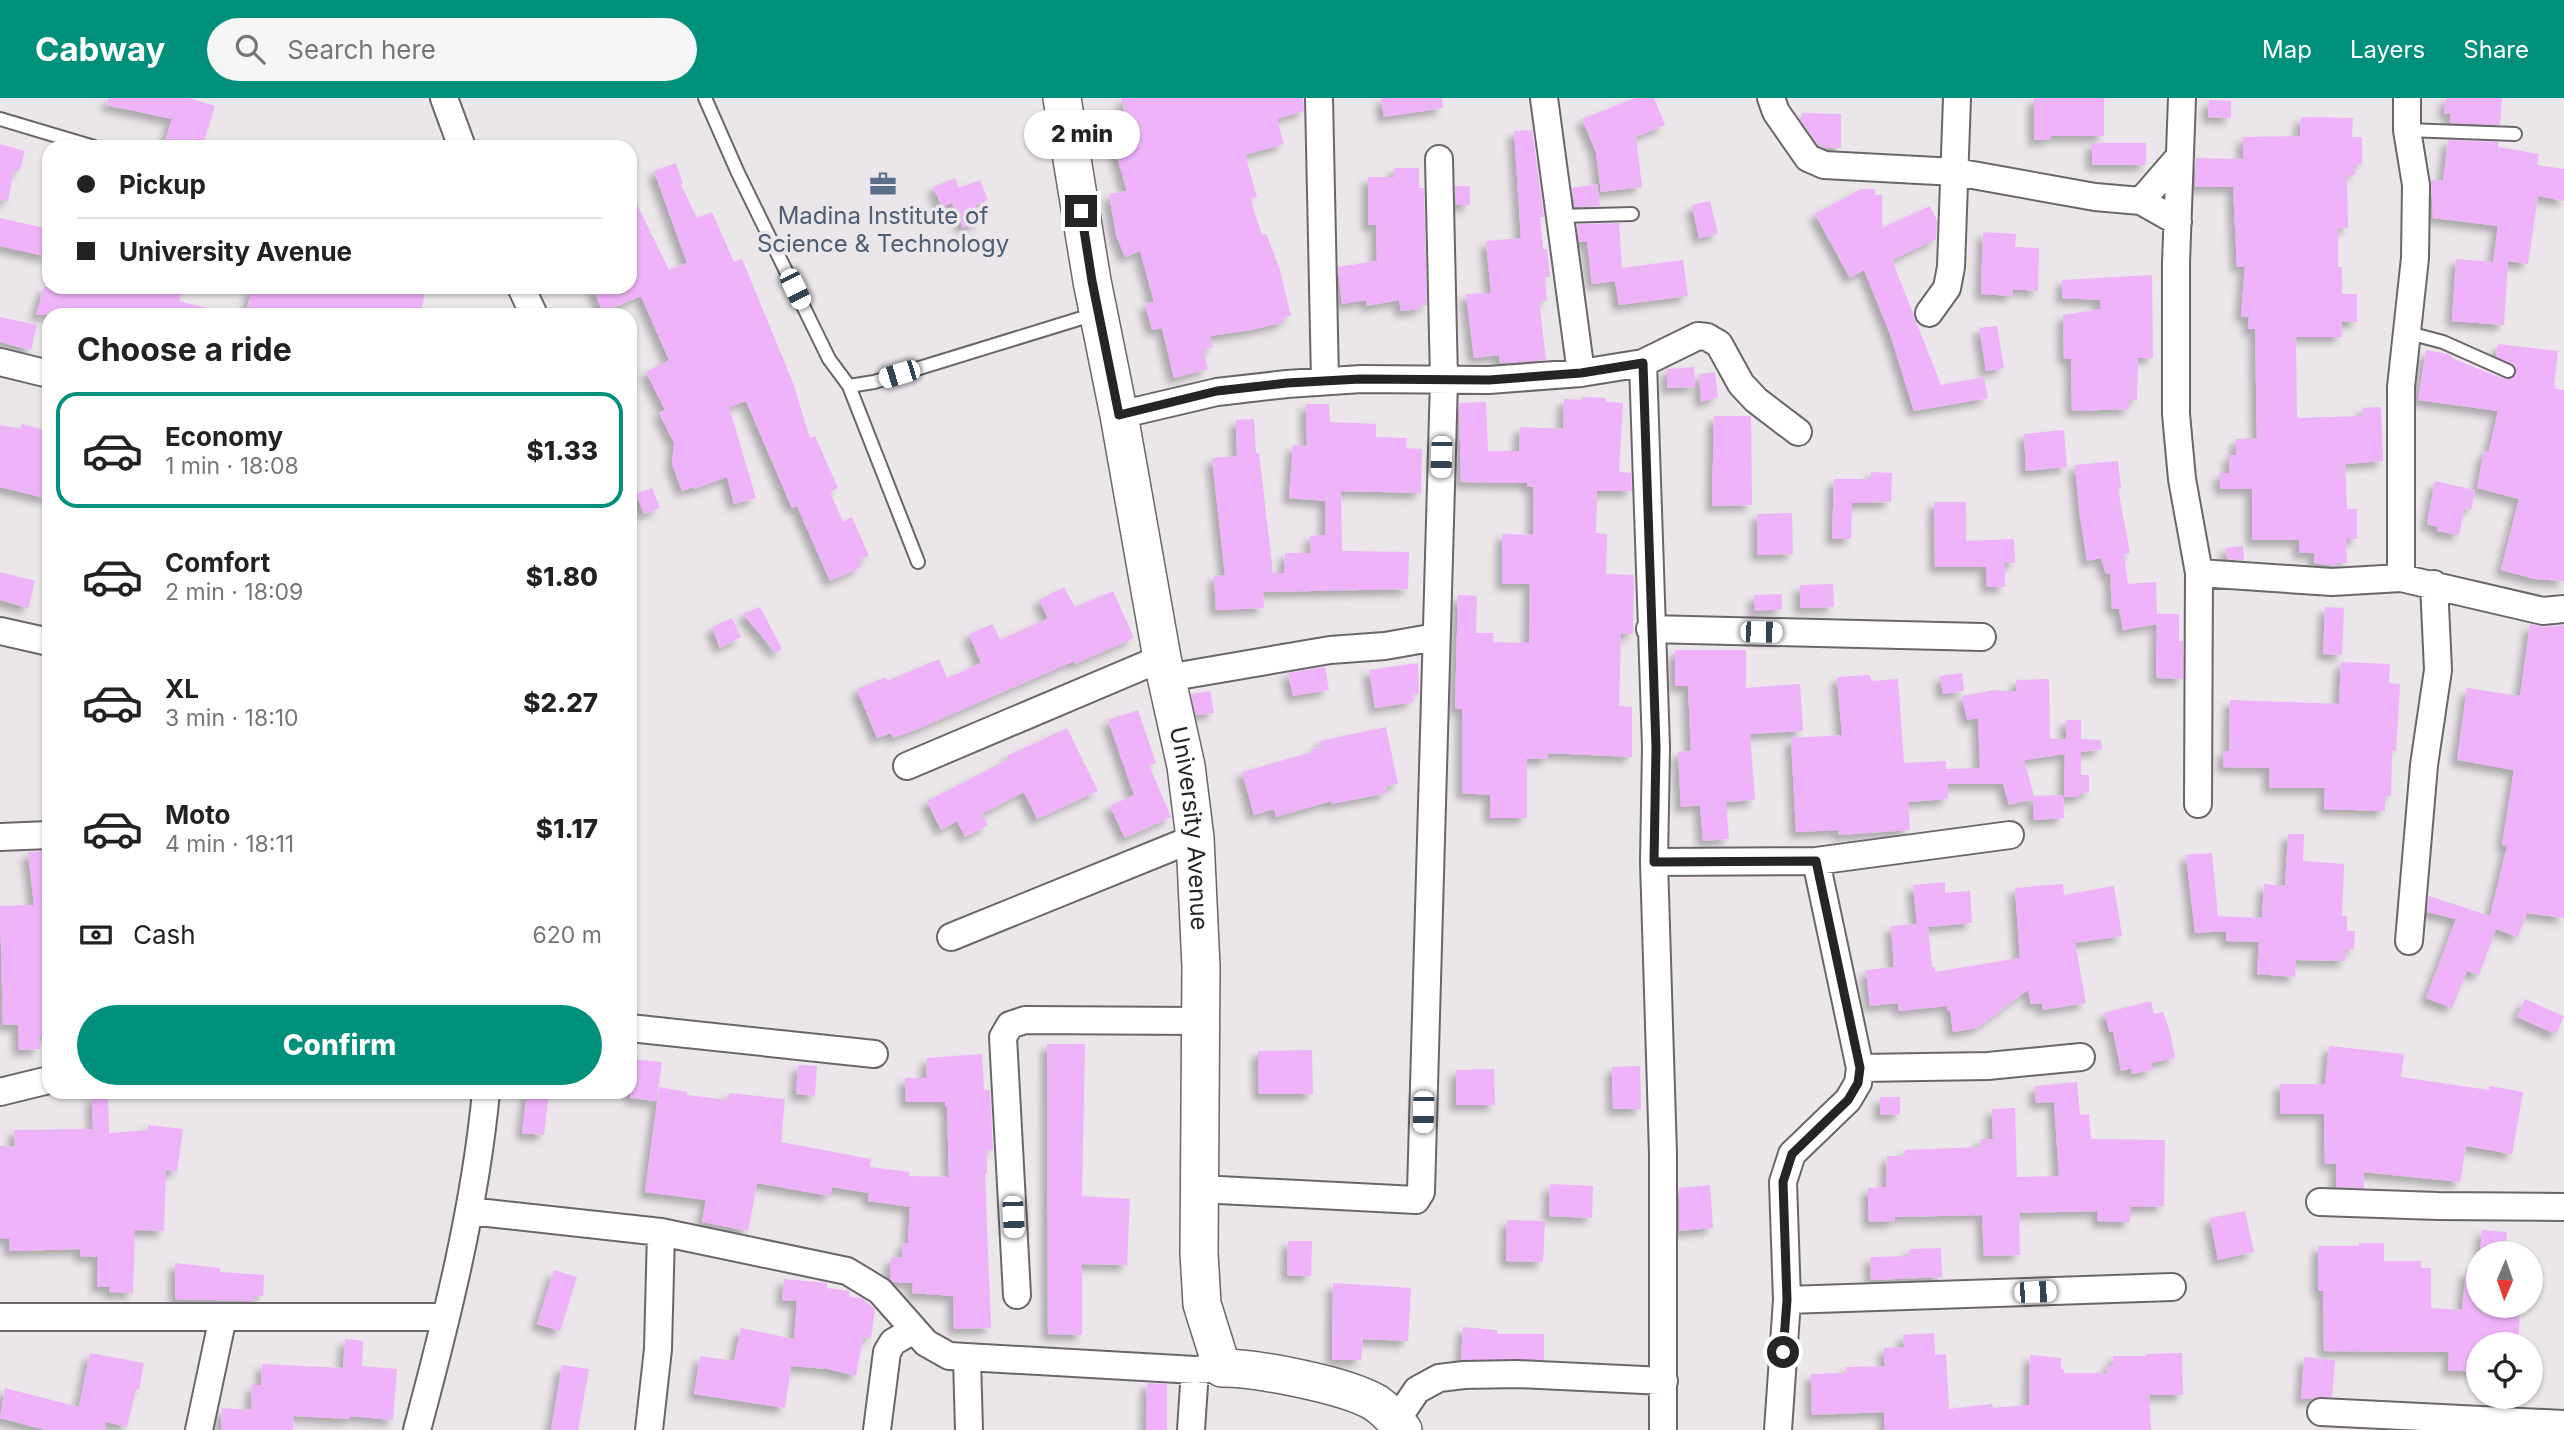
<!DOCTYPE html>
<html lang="en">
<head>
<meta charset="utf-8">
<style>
	body { margin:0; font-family:Inter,sans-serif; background:#f6f6f6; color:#222; height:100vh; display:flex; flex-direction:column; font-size:26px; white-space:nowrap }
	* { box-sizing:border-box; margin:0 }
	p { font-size:23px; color:#767676 }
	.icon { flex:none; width:38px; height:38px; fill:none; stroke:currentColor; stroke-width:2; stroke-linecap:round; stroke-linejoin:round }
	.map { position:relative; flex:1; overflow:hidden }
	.panel { position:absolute; left:42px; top:210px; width:595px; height:791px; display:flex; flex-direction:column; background:#fff; border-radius:21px; box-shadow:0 2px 5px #0004 }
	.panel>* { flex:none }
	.top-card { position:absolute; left:42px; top:42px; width:595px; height:154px; border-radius:21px; box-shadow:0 2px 5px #0004; display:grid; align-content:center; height:154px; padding:0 35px; background:#fff }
	.needle { width:46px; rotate:182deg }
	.fabs { position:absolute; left:2466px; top:1143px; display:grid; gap:14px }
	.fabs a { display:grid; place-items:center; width:77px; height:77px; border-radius:50%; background:#fff; box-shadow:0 2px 5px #0004; font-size:35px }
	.end { position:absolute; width:32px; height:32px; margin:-16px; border:9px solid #262526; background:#fff; box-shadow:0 0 0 4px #fff }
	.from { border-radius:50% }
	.bubble { position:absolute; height:49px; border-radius:24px; background:#fff; box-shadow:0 2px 5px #0004; font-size:23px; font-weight:800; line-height:49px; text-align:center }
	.car { position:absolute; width:21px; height:42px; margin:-21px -10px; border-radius:9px; box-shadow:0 0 5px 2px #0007; background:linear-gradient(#fff 24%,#345 0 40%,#fff 0 76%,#345 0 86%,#fff 0) }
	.top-card b { display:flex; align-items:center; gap:24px; height:66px; font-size:26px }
	.top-card b+b { border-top:2px solid #e0e0e0 }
	.top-card i { width:18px; height:18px; background:#222 }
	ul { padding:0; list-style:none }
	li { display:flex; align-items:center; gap:21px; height:116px; margin:0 14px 10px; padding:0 21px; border:4px solid transparent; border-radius:21px }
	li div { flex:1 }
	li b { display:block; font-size:26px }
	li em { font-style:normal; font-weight:800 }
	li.on { border-color:#00907b }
	li>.icon { width:63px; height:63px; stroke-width:1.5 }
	h2 { padding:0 35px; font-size:32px; line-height:84px }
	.pay { display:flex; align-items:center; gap:18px; height:77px; padding:0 35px; font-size:26px }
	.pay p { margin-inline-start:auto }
	.cta { display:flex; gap:14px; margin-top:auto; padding:14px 35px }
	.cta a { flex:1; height:80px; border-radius:42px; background:#00907b; color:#fff; font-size:28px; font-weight:800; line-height:80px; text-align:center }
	header { display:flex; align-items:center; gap:42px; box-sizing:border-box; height:98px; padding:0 35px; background:#00907b; color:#fff }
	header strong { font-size:33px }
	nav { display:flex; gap:38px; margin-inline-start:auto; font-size:24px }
	.search { width:490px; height:63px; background:#f6f6f6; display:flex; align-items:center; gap:18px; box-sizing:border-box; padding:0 24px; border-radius:38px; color:#767676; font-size:26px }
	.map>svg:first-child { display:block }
</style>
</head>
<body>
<header>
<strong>Cabway</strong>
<div class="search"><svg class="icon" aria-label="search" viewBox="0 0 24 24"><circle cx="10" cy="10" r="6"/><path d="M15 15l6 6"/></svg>Search here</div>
<nav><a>Map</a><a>Layers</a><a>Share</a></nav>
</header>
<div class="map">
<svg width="2564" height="1332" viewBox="0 0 2564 1332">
	<defs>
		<filter id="shadow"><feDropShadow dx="-6" dy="6" stdDeviation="3.5" flood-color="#0004"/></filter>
	</defs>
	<rect width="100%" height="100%" fill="#eae6ea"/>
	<path fill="#efb3f9" filter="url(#shadow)" d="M108 0H189L215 8 202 49H174L164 46 172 21 107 7Z
		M1121 0H1303L1304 13 1277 21 1284 46 1245 57 1257 99 1250 101 1262 137 1266 135 1279 169 1291 218 1283 220 1284 224 1251 232 1210 238 1213 249 1203 252 1208 271 1174 280 1162 230 1152 232 1145 206 1154 204 1140 153 1125 159 1116 137 1109 96 1127 93 1114 49 1132 44Z
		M1381 0H1442L1443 10 1384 19Z
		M1635 0H1654L1665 27 1636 39 1642 89 1601 94 1596 54 1582 21Z
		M2034 0H2104V38H2051V41L2034 42Z
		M2446 0H2502L2500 27 2450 25 2451 16H2444Z
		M2209 2 2231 3V20L2208 19Z
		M1802 15 1841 16V50H1825L1818 47 1801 23Z
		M2301 19 2353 20 2352 39H2362V66H2355V77H2347L2348 130H2338V169H2342V196H2357V224H2341L2342 239H2296L2297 320 2363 318V310L2381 309 2383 363 2345 366 2347 411H2357V441H2346L2347 465H2337V468L2314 465V455H2299V442H2252V391H2220V375H2229V357H2236V341L2257 340 2255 231H2248L2249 219 2241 218 2245 168 2237 169 2233 89H2195L2196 60 2243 61V39L2300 38Z
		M1532 32 1544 119H1540L1543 151H1547L1550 179H1545L1547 203H1539L1546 262 1500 265 1499 257 1474 260 1466 196 1491 195 1486 143 1521 140 1514 33Z
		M2448 42 2498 44V49L2539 56 2537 67 2564 71V103L2538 98 2528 166 2508 163 2504 227 2452 223 2456 161 2493 164 2498 128 2433 120 2431 82 2443 83Z
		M2092 45H2146V67H2092Z
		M0 46 25 53 19 73 14 71 8 103 0 102Z
		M676 65 683 86 681 87 697 120 712 114 734 164 742 161 793 285 810 340 815 338 838 390 830 394 843 424 852 419 869 458 858 462 861 469 830 483 797 408 792 410 746 303 729 309 756 400 734 406 727 379 694 391 693 389 682 393 672 366 674 345 659 315 665 312 646 274 669 262 641 198 603 214 592 189H630V92L669 172 687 165 654 73Z
		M1394 70H1419V90H1424L1427 207H1420L1421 211 1401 213 1399 202 1367 208 1366 202 1342 206 1338 169 1377 163 1376 127H1368V79H1394Z
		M955 80 959 90 980 82 988 102 975 107 981 123 963 130 952 105 942 109 933 89Z
		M1597 86 1600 108 1575 109 1572 90Z
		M1455 88H1470V107H1456Z
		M1861 91H1875V97H1882V130L1930 108 1937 122 1936 141 1892 162 1941 287 1984 279 1988 300 1914 313 1890 236 1864 172 1850 180 1815 116Z
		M1710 103 1718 136 1699 140 1692 107Z
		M0 120 49 131V159L0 148Z
		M1619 125 1622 170 1683 162 1688 198 1619 207 1615 183 1592 186 1587 144H1579L1577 126Z
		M1983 134 2016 136 2015 149 2039 150 2038 193 2013 191V198L1981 196Z
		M2152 177 2153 260H2138L2137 302H2129V311L2072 313 2071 261H2064L2063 217 2101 211 2100 202 2062 200V182Z
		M44 189H183L179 203 211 211 210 217H36Z
		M252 189H312L329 193V190L360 194 361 189H426L420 217H273L247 211Z
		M0 219 37 227 31 252 0 244Z
		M1997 228 2004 270 1986 273 1979 230Z
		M2498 246 2558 253 2554 286 2556 291 2564 292V483L2535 481 2501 472 2519 401 2477 390 2484 353H2489L2498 313 2418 302 2426 252 2448 256 2454 261 2504 281 2513 280 2516 276 2515 268 2496 258Z
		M1694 269 1695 289 1667 290V271Z
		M1715 274 1718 299 1701 304 1699 276Z
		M1582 299 1606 300V304L1623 305 1619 374 1631 375 1632 393H1597L1596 435 1607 436 1606 476 1634 477 1633 536H1621L1619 608 1632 609V659L1548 655V661H1527V720H1490V697L1462 695V611L1455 610 1458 497 1477 498 1476 535H1494L1493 544 1529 545 1530 486H1502V436L1533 437V389L1527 388V385L1461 384 1459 305 1486 304 1488 353H1519L1520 329 1563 331 1564 301 1582 302Z
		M1306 306H1329L1330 324 1376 326V339L1407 340 1406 350 1422 351 1421 395 1341 393 1342 453 1409 454 1408 491 1263 494 1264 510 1216 512 1214 478 1225 477 1212 360 1237 358 1236 322 1254 321 1256 355H1259L1273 475H1284L1285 455H1311L1310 438 1325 437V403L1289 400 1293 347 1307 348Z
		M1714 318H1751L1752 407 1712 408Z
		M22 326 49 333V401L0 389V327L21 331Z
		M2064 332 2067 369 2026 373 2024 336Z
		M2118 363 2121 390 2118 391 2130 455 2124 456 2128 486 2156 484 2157 520V516H2179V543H2183V581L2156 580 2157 526 2123 532 2119 511H2112L2110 475 2106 476 2101 460 2087 463 2080 419 2075 367Z
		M1871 374 1892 375 1891 404 1852 405 1851 441H1832L1834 381H1871Z
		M2435 383 2475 392 2471 412 2464 410 2459 437 2437 433 2438 429 2427 426Z
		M652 390 660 410 644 416 636 396Z
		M1934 404H1966V443L2014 441 2015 465H2005V489H1987L1986 469H1935Z
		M1792 415 1793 456 1757 457V416Z
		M2243 448 2244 462 2227 461 2226 450Z
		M0 474 35 483 28 510 0 502Z
		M1833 486 1834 509 1800 510V487Z
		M1064 489 1075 509 1113 493 1134 540 1075 566 1074 563 918 631 893 640 891 635 877 640 857 591 886 579 887 583 939 561 947 580 981 565 969 536 993 526 1000 542 1048 520 1039 502Z
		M1782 496V511L1755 513 1754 497Z
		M760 509 782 551 776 555 743 516Z
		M2325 509 2344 510 2342 557 2323 556Z
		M732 520 741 539 720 550 712 529Z
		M2530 526 2544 529 2564 527V820L2527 815 2518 839 2496 831 2479 877 2467 873 2452 910 2426 900 2456 821 2427 814 2429 798 2490 818 2507 748 2502 747 2514 672 2457 662 2467 590 2520 598Z
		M1675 552H1746V590L1800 586 1803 633 1750 636 1755 702 1726 704 1729 741 1703 743 1700 707 1681 709 1678 654 1691 653 1688 588H1675Z
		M2341 564 2390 566 2389 585 2400 586 2396 653H2392L2391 698H2385V713L2324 711 2325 690H2269V670L2223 669V653H2229L2230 602 2339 606Z
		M1418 565 1419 596 1412 597 1413 604 1375 610 1369 572Z
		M1325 569 1329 592 1293 598 1288 575Z
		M1962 575 1964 593 1943 596 1940 578Z
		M1870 577 1871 583 1898 581 1904 665 1946 663V671L1980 670 1978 620 1967 622 1962 598 1994 592 2017 594 2016 582 2049 581 2050 641H2066V622H2081V641L2101 642 2102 651 2081 654V677H2089V694L2080 696V699H2064L2065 656 2024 662 2034 698 2063 697 2064 720 2034 722 2033 701 2009 707 2003 686H1948V701L1908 704 1910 732 1839 737 1838 732 1796 734 1791 640 1842 637 1837 579Z
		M1210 593 1214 615 1196 617 1191 596Z
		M1138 612 1156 665 1149 667 1171 719 1125 740 1110 708 1134 697 1108 622Z
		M1386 629 1398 686 1386 688 1387 695 1331 706V703L1276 719 1274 711 1254 717 1242 674 1312 654V651L1322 649 1320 643Z
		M1067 630 1098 693 1037 721 1024 694 982 716 988 727 965 739 957 723 941 732 927 703 1009 661 1007 658Z
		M2288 736H2304L2303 763 2344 766 2342 818H2347V833H2355L2354 851H2346L2345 863 2296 862 2295 879 2257 876 2259 844 2226 843V833L2195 835 2186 757 2212 755 2218 818 2262 820 2264 786 2285 788Z
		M49 753V807L42 808 44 868H49V937L39 938 40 951 19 952 18 927H3L0 808 34 807 28 754Z
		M1945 784V795L1970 793 1972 825 1928 829 1932 869H1935V874L2020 860 2015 790 2063 786 2064 797 2114 788 2122 838 2075 845 2086 905 2043 912 2042 905 2031 906 2028 892 1977 930 1953 934 1950 912 1948 913 1947 908 1899 913 1898 905 1870 908 1866 872 1894 869 1891 828 1917 826 1913 787Z
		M2525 901 2564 918 2556 936 2517 919Z
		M2151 903 2154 916 2163 914 2170 934 2175 960 2151 965 2152 972 2132 976 2131 970 2121 973 2113 933 2110 934 2104 915Z
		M1047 946H1085L1082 1098 1130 1101 1127 1167 1082 1166V1237L1048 1236Z
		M2329 948 2404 956 2401 979 2489 992 2490 988 2523 994 2512 1056 2466 1048 2460 1084 2363 1074 2364 1090 2336 1089V1065L2325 1066 2324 1016H2280V986H2325Z
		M1312 952 1313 996H1259L1258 953Z
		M982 956 984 992H990L993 1052H987V1076H985L991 1230 954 1231 953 1198 912 1195 913 1185 893 1184 890 1181 891 1159 902 1160 903 1145H908L910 1109 868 1103 869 1095 832 1089 830 1098 757 1085 748 1133 702 1124 706 1102 645 1094 659 989 687 994V997L728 1002 729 995 785 1001 781 1044 871 1061 870 1069 910 1074 909 1078 949 1079 947 1009H945V1004H906L905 980H926L927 960Z
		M630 961 662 964 656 1003 630 1000Z
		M798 967 817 968 815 998 796 996Z
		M1640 968 1641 1011H1613L1612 969Z
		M1494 971 1495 1007H1456V972Z
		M2077 984 2080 1017 2089 1016 2091 1041 2165 1042 2164 1108 2131 1109 2130 1124 2097 1123 2098 1113 2019 1115 2020 1157 1984 1158 1982 1117 1895 1119V1123L1869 1124 1868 1090 1886 1089 1887 1058H1905V1052L1981 1049 1980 1041H1993L1992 1011 2015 1010 2017 1079 2059 1078 2054 1004 2036 1005 2035 988Z
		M527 994H549L544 1037 522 1035Z
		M92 998H108L109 1035 148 1032V1027L183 1031 177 1074 166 1072 164 1133 135 1132 133 1195 109 1194 110 1189H97L98 1159 80 1158 81 1151 10 1153 9 1140 0 1141V1048L15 1049 14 1032 93 1031Z
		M1880 999H1900V1017H1880Z
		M1550 1086 1593 1088 1592 1120 1549 1118Z
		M1710 1087 1713 1130 1679 1133V1090Z
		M2245 1113 2254 1154 2218 1162 2210 1120Z
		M1507 1122 1545 1123 1543 1164 1506 1163Z
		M2482 1132 2507 1134 2505 1155H2480Z
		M1288 1143H1312L1311 1178 1287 1177Z
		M2359 1145H2384V1163H2421V1170H2431V1210L2462 1212 2466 1172 2478 1173V1208H2503V1215L2520 1216 2518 1246H2478V1274L2448 1272 2449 1254 2324 1253 2323 1193H2318V1148H2359Z
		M1941 1150 1942 1179 1871 1182 1870 1159 1909 1158V1151Z
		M175 1165 220 1170V1174L264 1177 263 1198H255L254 1203 175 1201Z
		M554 1172 577 1179 560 1233 537 1226Z
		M784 1181 827 1185V1190L849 1193 850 1199 861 1200 875 1211 871 1240 863 1239 856 1278 828 1271 791 1268 785 1310 694 1296 700 1258 734 1263 741 1230 794 1241 797 1203 782 1202Z
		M1333 1185 1411 1190 1408 1243 1363 1241 1361 1262H1332Z
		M1463 1229 1497 1232V1236H1544V1262H1461Z
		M1934 1235 1935 1257 1946 1256 1949 1311 1992 1306 1993 1310 2029 1307 2030 1257 2061 1260V1271L2064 1272V1275H2106L2107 1267H2113V1258H2146V1256L2182 1255 2183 1297H2149L2151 1332H1885L1884 1314 1812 1317 1811 1276 1847 1275 1846 1269 1885 1268 1884 1250 1904 1249 1903 1237Z
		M345 1241 363 1243 362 1268 397 1271 393 1322 350 1318V1321L294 1318 293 1332H221L222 1310 251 1312 252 1287H261L262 1266 343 1270Z
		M90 1255 144 1265 139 1292 136 1291 127 1329 106 1324 105 1332H46L0 1320 5 1290 79 1309Z
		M2304 1259 2335 1262 2332 1299 2301 1301Z
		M562 1267 589 1271 578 1332H551Z
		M1147 1285 1167 1286V1332H1146Z"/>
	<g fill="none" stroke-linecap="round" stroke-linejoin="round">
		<defs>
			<path id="lane" d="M705 0 738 75 829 261 849 288 874 284 1095 216
				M0 21 94 49
				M2407 32 2515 36
				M1559 118 1632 116
				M2405 234 2443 244 2508 273
				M849 288 918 464"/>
			<path id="street" d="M444 0 462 49
				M1319 0 1325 282
				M1544 0 1581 275
				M1771 0 1776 14 1808 60 1824 67 1956 74 2095 99 2141 103 2178 124
				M2182 0 2176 165V316L2182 381 2199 475 2198 706
				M2141 103 2180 58
				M521 189 534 217
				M1929 215 1947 190 1951 169 1957 0
				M0 264 49 276
				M1643 265 1656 649 1654 764 1663 1056V1332
				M1119 317 1217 294 1287 286 1361 281 1489 282 1581 275 1643 265 1698 238 1707 239 1719 246 1741 286 1756 302 1798 334
				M2199 475 2332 484 2401 480 2543 513 2564 511
				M2401 480V289L2415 160 2416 87 2407 32V0
				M1650 531 1982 539
				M0 533 49 544
				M1167 580 1330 552 1385 548 1436 539
				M907 668 1162 560
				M0 739 49 737
				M1654 764 1816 763 2010 737
				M951 839 1195 740
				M2409 843 2424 667 2438 572 2434 486
				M630 930 874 956
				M1860 970 1988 968 2081 959
				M0 994 49 982
				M1200 1091 1416 1102 1421 1094 1444 282 1439 61
				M2320 1104 2438 1108 2564 1109
				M469 1113 661 1134 847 1173 880 1193 926 1245 949 1258 1195 1272 1222 1270
				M1017 1197 1003 939 1010 927 1025 922 1200 923
				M1787 1202 2172 1189
				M0 1219H446
				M967 1261 969 1332
				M2321 1314 2564 1326
				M1396 1323 1417 1292 1439 1280 1464 1277 1517 1276 1664 1283
				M199 1332 223 1219
				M417 1332C447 1220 475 1109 486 994
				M649 1332 658 1251 661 1134
				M877 1332 887 1254 893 1244 914 1232
				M1191 1332 1195 1272
				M1778 1332 1787 1202 1783 1084 1792 1056 1848 1002 1858 985 1860 970 1816 763"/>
			<g id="secondary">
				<path id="s1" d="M1062 0 1092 183 1119 317 1162 560 1186 668 1195 740 1201 869 1199 1155 1202 1206 1222 1270C1257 1270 1346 1287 1376 1305 1386 1312 1396 1323 1403 1332"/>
			</g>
		</defs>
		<use href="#lane" stroke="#6a666a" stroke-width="16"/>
		<use href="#street" stroke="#6a666a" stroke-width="30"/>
		<use href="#secondary" stroke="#6a666a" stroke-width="40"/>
		<use href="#lane" stroke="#fff" stroke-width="12"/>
		<use href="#street" stroke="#fff" stroke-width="26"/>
		<use href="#secondary" stroke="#fff" stroke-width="37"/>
	</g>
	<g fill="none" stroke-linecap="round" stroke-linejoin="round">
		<path stroke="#262526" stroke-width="9" d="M1081 113 1092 183 1119 317 1217 293 1287 285 1360 281 1489 282 1581 275 1643 265 1656 649 1654 764 1816 763 1860 970 1858 985 1848 1002 1792 1056 1783 1084 1787 1202 1783 1254"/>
	</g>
	<defs>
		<symbol id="office-bare" viewBox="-9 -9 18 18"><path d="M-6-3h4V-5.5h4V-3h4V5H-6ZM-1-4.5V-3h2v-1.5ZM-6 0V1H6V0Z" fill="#5c6f8a" stroke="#eae6ea" stroke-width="2.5" paint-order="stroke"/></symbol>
	</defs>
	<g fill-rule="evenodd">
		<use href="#office-bare" x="864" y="67" width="38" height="38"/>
	</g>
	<g text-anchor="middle" stroke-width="7" stroke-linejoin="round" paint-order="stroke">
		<g font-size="24" fill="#4e5e75" stroke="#eae6ea">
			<text x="883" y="126">Madina Institute of<tspan x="883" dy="28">Science &amp; Technology</tspan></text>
		</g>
		<g font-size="24" fill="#262526" stroke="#eae6ea">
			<text dy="8" stroke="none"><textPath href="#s1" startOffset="742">University Avenue</textPath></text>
		</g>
	</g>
</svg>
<div class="fabs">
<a><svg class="needle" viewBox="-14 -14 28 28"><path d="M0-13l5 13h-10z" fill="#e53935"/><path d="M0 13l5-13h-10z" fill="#767676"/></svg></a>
<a><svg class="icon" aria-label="locate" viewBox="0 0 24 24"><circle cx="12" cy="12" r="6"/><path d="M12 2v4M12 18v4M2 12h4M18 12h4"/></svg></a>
</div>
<i class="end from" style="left:1783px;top:1254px"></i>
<i class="end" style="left:1081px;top:113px"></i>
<div class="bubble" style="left:1024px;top:12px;width:116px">2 min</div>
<i class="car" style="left:795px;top:191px;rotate:154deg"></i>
<i class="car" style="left:899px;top:276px;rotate:253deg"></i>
<i class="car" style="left:1441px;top:359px;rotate:182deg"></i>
<i class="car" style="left:1761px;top:534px;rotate:91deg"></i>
<i class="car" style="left:1423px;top:1014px;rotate:181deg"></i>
<i class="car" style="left:1013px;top:1119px;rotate:177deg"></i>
<i class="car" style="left:2035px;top:1194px;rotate:88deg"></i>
<div class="top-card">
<b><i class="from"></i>Pickup</b>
<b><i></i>University Avenue</b>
</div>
<section class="panel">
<h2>Choose a ride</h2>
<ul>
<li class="on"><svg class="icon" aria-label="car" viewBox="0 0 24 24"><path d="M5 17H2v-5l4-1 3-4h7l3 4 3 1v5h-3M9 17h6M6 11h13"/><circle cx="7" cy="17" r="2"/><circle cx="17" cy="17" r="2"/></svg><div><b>Economy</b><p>1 min · 18:08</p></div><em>$1.33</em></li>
<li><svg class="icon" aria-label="car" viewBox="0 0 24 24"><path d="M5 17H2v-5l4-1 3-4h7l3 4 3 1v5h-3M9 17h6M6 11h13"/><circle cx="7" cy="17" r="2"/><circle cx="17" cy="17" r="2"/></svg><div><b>Comfort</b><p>2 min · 18:09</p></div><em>$1.80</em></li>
<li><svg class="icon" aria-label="car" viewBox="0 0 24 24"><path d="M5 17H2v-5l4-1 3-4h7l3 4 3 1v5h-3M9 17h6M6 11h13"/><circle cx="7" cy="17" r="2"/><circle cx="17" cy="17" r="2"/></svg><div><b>XL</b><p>3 min · 18:10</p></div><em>$2.27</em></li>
<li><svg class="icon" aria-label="car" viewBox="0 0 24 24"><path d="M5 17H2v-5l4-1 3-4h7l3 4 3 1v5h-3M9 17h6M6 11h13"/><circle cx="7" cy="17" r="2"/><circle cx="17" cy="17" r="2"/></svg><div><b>Moto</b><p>4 min · 18:11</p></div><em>$1.17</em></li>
</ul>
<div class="pay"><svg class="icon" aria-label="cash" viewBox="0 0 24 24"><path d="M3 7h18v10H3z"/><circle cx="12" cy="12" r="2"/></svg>Cash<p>620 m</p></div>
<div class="cta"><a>Confirm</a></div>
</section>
</div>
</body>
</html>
